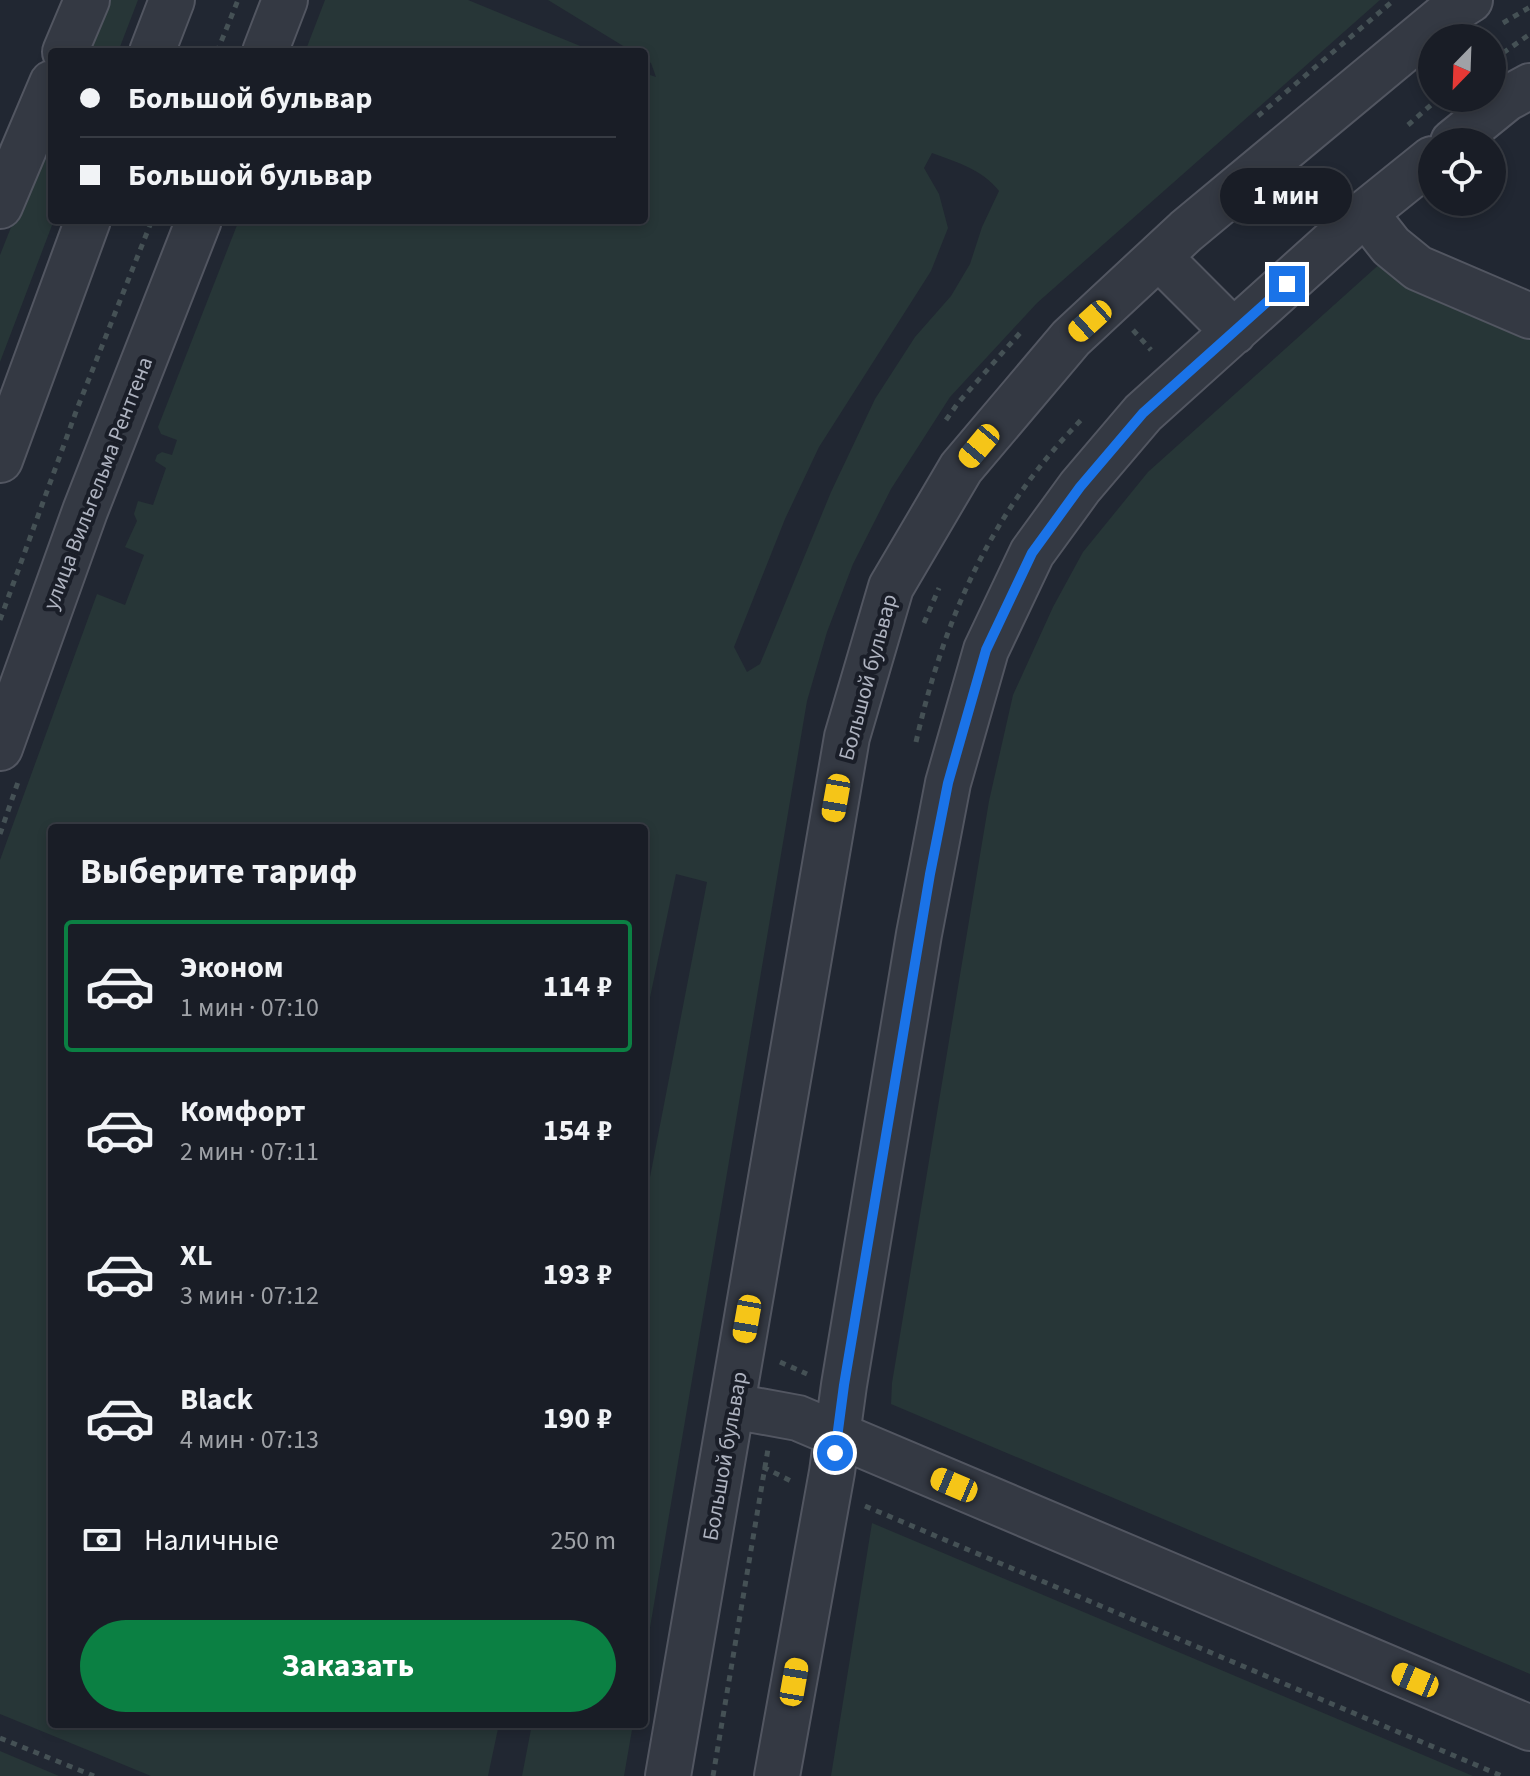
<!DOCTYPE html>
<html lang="ru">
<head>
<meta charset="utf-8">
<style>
	body { margin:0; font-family:"Source Sans 3",sans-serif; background:#262a32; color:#f1f3f6; height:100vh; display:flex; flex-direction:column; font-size:30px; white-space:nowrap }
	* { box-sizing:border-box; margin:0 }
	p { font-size:26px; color:#9fa2a7 }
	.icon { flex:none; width:44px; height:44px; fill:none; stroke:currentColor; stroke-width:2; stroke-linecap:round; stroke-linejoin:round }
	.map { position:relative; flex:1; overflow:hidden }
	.details { position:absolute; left:48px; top:824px; width:600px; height:904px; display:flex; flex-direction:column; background:#191d26; border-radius:8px; box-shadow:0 4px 12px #0003,0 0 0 2px #373b43 }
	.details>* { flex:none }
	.guide { position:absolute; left:48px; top:48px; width:600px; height:176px; border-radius:8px; box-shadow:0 4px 12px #0003,0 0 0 2px #373b43; display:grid; align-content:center; height:176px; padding:0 32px; background:#191d26 }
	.needle { width:52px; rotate:203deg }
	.fabs { position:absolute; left:1418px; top:24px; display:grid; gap:16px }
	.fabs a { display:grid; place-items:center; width:88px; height:88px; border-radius:50%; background:#191d26; box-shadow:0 4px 12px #0003,0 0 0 2px #373b43; font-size:40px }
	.end { position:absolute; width:36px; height:36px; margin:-18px; border:10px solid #1a73e8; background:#fff; box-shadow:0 0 0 4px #fff }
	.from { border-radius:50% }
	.bubble { position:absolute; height:56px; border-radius:28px; background:#191d26; box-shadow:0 4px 12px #0003,0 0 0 2px #373b43; font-size:26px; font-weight:700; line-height:56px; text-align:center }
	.car { position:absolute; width:24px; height:48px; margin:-24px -12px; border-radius:10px; box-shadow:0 0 6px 2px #0007; background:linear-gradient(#f5c518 24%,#345 0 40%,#f5c518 0 76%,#345 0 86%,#f5c518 0) }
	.guide b { display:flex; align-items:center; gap:28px; height:76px; font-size:30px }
	.guide b+b { border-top:2px solid #373b43 }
	.guide i { width:20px; height:20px; background:#f1f3f6 }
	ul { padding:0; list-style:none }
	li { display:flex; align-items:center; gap:24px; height:132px; margin:0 16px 12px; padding:0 16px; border:4px solid transparent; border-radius:8px }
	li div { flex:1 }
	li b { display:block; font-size:30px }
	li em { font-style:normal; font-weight:700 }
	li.selected { border-color:#0b8043 }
	li>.icon { width:72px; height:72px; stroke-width:1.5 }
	h2 { padding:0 32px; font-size:36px; line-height:96px }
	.pay { display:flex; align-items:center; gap:20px; height:88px; padding:0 32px; font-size:30px }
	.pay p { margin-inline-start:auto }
	.button { display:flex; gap:16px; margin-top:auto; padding:16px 32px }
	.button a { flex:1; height:92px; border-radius:48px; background:#0b8043; color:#fff; font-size:32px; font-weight:700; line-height:92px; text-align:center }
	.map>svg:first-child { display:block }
</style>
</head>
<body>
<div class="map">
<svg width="1530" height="1776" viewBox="0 0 1530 1776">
	<rect width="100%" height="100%" fill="#212732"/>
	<path fill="#273637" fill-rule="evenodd" d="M101 0H138L118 52H80Z
		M325 0H468L595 52H305Z
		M548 0H1380L1037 303 950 397 891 489 853 564 827 632 807 701 644 1663V1208L707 882 676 874 644 1026V828H52V1724H499L488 1776H151L0 1714V860L97 594 125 605 144 555 125 547 137 521 134 514 138 501 153 505 166 468 155 461 157 455 162 452 172 455 177 440 161 434 158 427 239 220H644V73L656 77 651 63 644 59V52H633ZM932 153C958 163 982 169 999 191L982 227 970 264 951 296 915 337 875 399 831 492 760 664 747 672 734 647 785 519 819 447 931 271 948 228 939 194 924 168Z
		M52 124V220H54L0 362V255Z
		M1383 261 1461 309 1530 338V1674L891 1404 892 1383 989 801 1013 695 1053 607 1083 552 1148 472Z
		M872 1523 1473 1776H831Z
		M532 1724H633L624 1776H522Z
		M0 1751 59 1776H0Z"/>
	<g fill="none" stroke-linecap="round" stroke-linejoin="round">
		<defs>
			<path id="minor" d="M65 52 87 0
				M152 52 172 0
				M265 52 285 0
				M1453 142 1506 99 1530 86
				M0 206 52 83
				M1365 213 1391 246 1418 268 1530 316
				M1159 257 1234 332
				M0 460 88 220
				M0 748 85 511 199 220
				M732 1406 798 1418 1530 1728
				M668 1776 847 737 891 587 961 468 1071 338 1186 231 1446 15 1470 0
				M777 1776 832 1472 844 1385 919 934 948 783 986 650 1032 553 1080 487 1143 413 1365 213 1432 159"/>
		</defs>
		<use href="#minor" stroke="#525661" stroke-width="48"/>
		<path stroke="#455155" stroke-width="5" stroke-dasharray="6 6" stroke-linecap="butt" d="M1503 23 1530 7
			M217 52 238 0
			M1503 53 1530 34
			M1258 116 1394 0
			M1408 125 1439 98
			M1133 330 1151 350
			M946 420 958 403 1020 333
			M0 620 77 409 152 220
			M924 623 939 588
			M916 742C944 618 992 510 1083 418
			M0 834 18 782
			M780 1362 807 1374
			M763 1467 793 1482
			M865 1506 1502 1776
			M0 1738 94 1776
			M713 1776 768 1449"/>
		<use href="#minor" stroke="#343943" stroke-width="44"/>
	</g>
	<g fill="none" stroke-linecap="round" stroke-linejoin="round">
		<path stroke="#1a73e8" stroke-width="10" d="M835 1453 844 1385 930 874 948 783 986 650 1032 553 1080 487 1143 413 1287 284"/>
	</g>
	<g text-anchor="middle" stroke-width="8" stroke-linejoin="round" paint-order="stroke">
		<g font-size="22" fill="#aeb3c0" stroke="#1a1e28">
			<text transform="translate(97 483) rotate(-69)" y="8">улица Вильгельма Рентгена</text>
			<text transform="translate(867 677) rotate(-75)" y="8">Большой бульвар</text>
			<text transform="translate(724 1456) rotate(-80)" y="8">Большой бульвар</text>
		</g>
	</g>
</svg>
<div class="fabs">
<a><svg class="needle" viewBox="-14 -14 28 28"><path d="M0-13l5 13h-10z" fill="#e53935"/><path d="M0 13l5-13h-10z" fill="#9fa2a7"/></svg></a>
<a><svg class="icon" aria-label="locate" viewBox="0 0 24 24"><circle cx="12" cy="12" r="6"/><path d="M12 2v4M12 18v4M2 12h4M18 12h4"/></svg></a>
</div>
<i class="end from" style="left:835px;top:1453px"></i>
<i class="end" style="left:1287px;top:284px"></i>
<div class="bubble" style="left:1220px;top:168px;width:132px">1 мин</div>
<i class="car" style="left:1090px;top:321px;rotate:228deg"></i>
<i class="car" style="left:979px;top:446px;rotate:220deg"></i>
<i class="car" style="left:836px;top:798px;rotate:190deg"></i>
<i class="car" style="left:747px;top:1319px;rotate:190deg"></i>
<i class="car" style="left:954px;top:1485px;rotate:293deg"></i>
<i class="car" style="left:1415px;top:1680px;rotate:293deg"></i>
<i class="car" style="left:794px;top:1682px;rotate:10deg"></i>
<div class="guide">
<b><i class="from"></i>Большой бульвар</b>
<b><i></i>Большой бульвар</b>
</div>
<section class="details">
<h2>Выберите тариф</h2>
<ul>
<li class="selected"><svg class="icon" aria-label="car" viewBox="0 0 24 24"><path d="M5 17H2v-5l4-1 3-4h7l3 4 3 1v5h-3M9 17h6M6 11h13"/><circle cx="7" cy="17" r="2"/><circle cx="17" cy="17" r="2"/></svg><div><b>Эконом</b><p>1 мин · 07:10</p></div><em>114 ₽</em></li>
<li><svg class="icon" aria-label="car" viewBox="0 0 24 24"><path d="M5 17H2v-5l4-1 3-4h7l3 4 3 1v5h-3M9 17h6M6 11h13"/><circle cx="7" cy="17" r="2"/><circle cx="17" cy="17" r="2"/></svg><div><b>Комфорт</b><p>2 мин · 07:11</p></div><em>154 ₽</em></li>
<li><svg class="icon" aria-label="car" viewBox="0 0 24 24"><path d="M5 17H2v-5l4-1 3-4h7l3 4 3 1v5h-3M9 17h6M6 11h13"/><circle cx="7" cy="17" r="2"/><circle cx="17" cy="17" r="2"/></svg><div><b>XL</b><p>3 мин · 07:12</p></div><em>193 ₽</em></li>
<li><svg class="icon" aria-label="car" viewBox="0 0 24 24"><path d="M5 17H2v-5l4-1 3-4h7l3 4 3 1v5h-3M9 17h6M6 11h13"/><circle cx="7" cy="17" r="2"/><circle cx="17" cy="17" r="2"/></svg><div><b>Black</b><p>4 мин · 07:13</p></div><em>190 ₽</em></li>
</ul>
<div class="pay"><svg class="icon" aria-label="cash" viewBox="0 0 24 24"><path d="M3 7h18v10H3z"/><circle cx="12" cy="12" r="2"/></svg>Наличные<p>250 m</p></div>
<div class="button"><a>Заказать</a></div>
</section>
</div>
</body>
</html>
